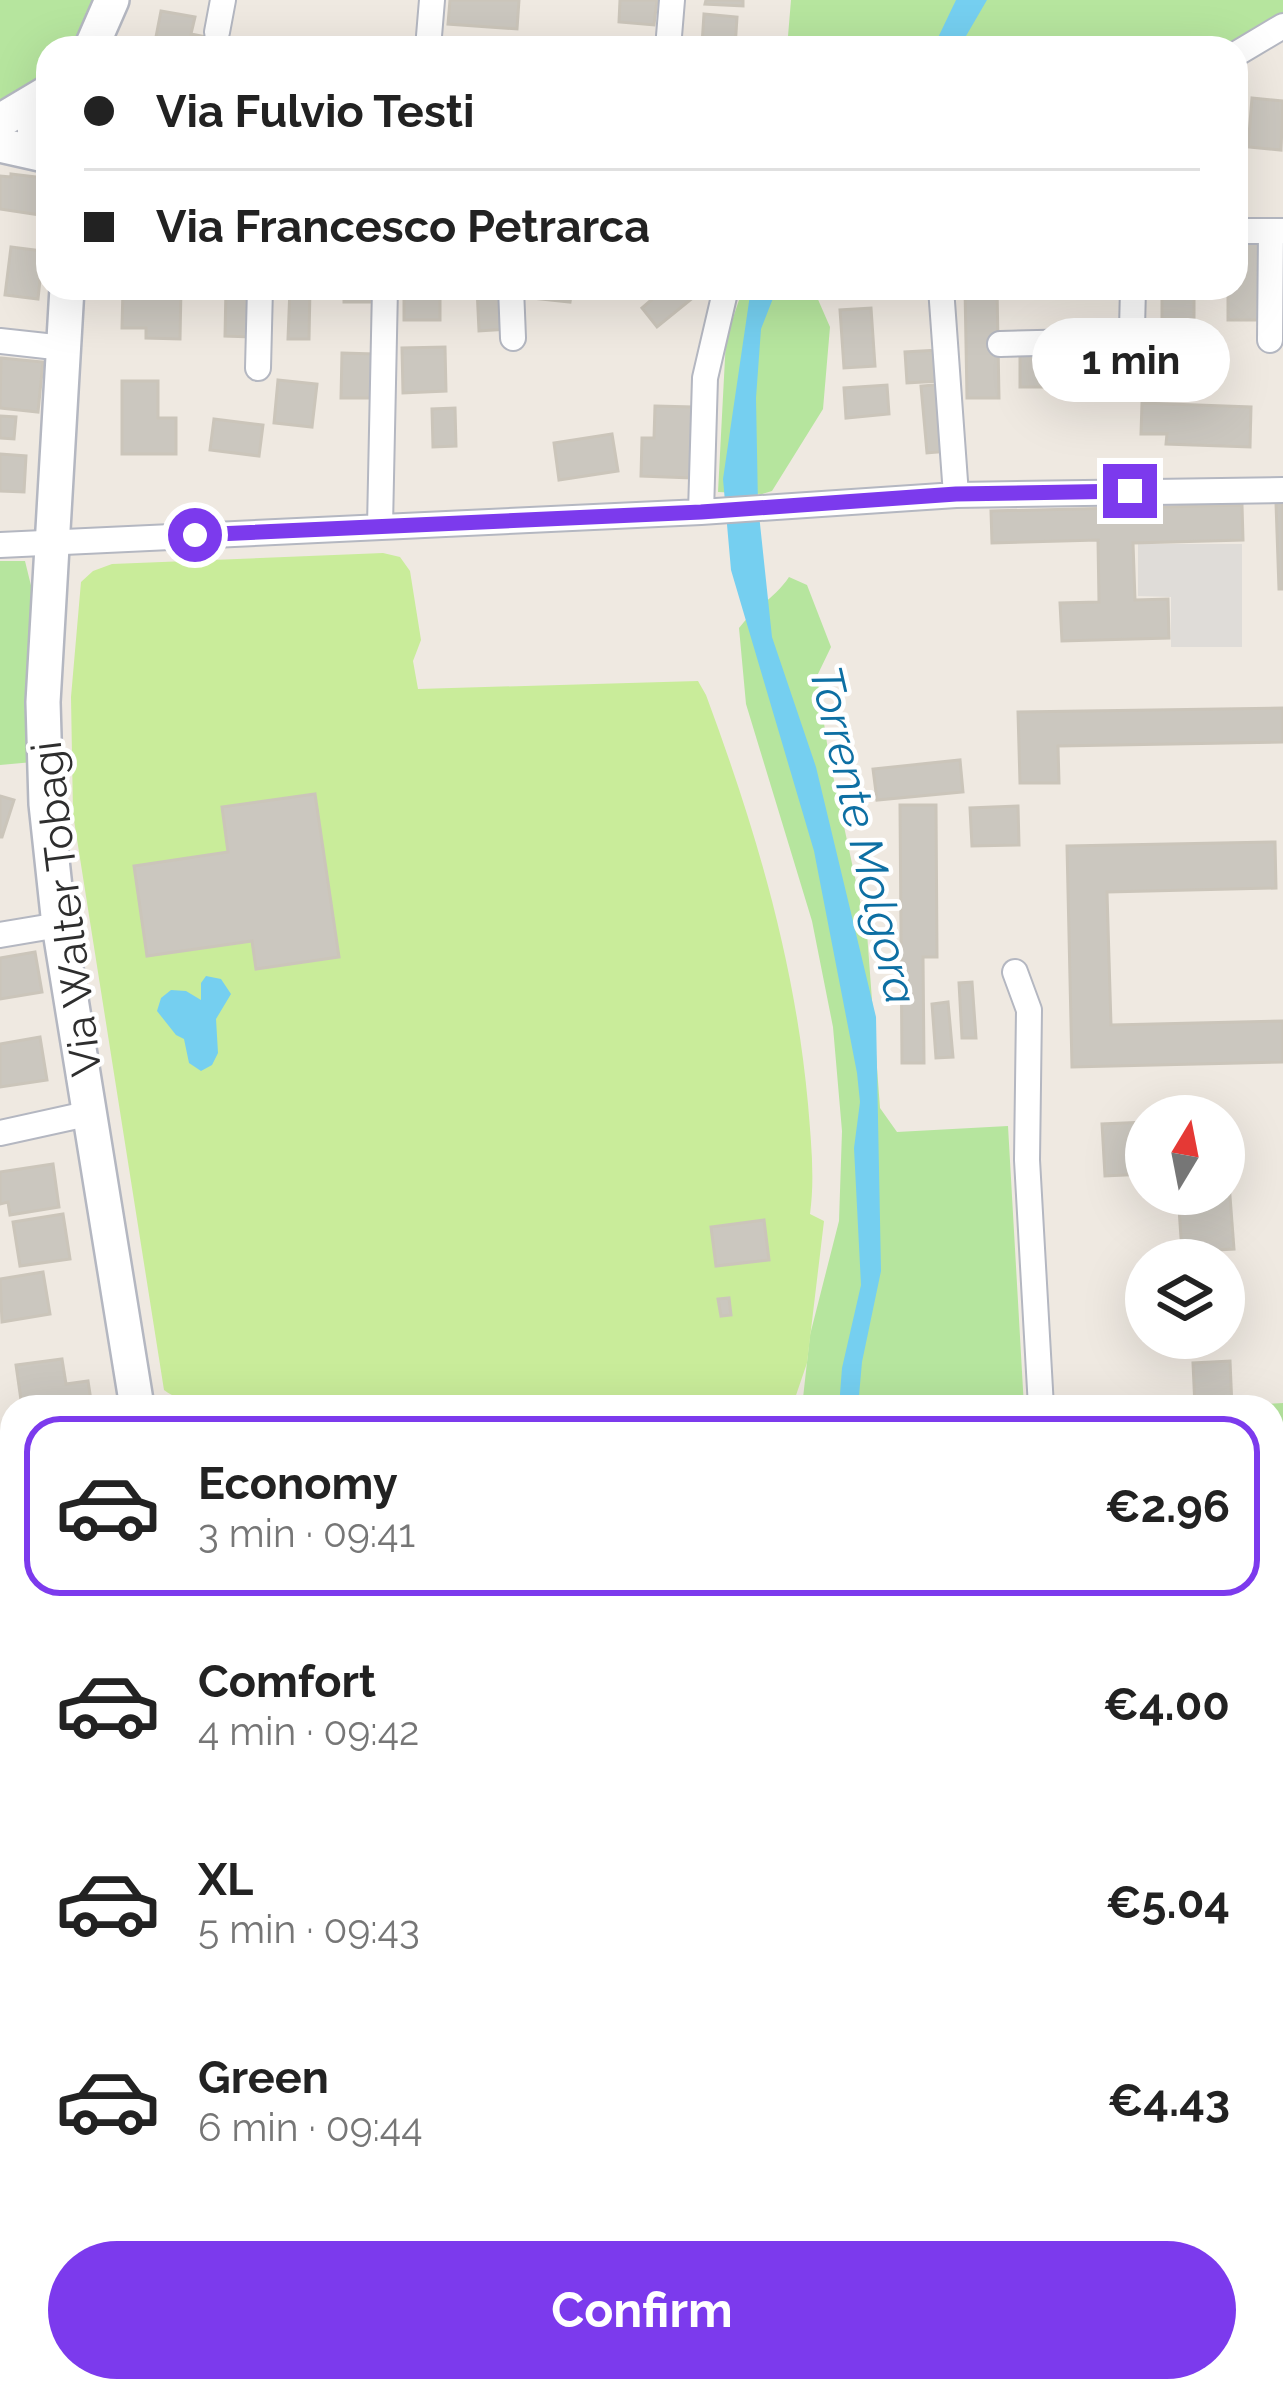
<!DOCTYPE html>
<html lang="en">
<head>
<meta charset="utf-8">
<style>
	body { margin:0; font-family:Raleway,sans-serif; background:#f6f6f6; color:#222; height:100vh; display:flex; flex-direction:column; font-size:45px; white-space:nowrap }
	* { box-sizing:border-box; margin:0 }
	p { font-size:39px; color:#767676 }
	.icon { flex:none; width:66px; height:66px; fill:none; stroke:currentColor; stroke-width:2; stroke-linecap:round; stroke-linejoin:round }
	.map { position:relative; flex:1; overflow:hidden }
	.details { position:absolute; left:0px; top:1395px; width:1284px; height:1008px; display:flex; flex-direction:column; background:#fff; border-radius:36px 36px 0 0; box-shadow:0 12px 48px #0002 }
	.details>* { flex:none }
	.top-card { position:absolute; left:36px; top:36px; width:1212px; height:264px; border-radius:36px; box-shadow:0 12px 48px #0002; display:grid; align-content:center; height:264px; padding:0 48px; background:#fff }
	.needle { width:78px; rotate:10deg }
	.controls { position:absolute; left:1125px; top:1095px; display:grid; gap:24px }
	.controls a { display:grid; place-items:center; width:120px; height:120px; border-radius:50%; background:#fff; box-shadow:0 12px 48px #0002; font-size:60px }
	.end { position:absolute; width:54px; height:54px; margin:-27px; border:15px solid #7c3aed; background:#fff; box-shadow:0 0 0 6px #fff }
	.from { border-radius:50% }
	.bubble { position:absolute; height:84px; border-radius:42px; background:#fff; box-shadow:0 12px 48px #0002; font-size:39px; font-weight:700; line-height:84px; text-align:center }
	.top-card b { display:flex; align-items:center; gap:42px; height:114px; font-size:45px }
	.top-card b+b { border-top:3px solid #e0e0e0 }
	.top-card i { width:30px; height:30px; background:#222 }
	ul { padding:21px 0 0; list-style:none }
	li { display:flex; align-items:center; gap:36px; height:180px; margin:0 24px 18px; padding:0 24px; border:6px solid transparent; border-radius:36px }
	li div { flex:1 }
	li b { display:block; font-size:45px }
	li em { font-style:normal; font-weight:700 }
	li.active { border-color:#7c3aed }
	li>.icon { width:108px; height:108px; stroke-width:1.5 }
	.button { display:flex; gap:24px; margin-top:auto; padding:24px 48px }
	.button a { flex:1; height:138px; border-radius:72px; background:#7c3aed; color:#fff; font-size:48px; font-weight:700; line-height:138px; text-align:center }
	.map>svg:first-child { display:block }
</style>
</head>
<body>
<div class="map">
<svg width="1283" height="2403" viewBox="0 0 1283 2403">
	<rect width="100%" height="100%" fill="#efe9e1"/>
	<path fill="#b6e59e" d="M0 0H95L74 48H48V73L0 105Z
		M791 0H1283V13L1225 48H787Z
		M743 288H813L830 327 823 409 772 491 762 494 718 492 726 339Z
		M0 561H25L35 602 33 762 0 765Z
		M789 577 807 585 831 647 817 676 829 757 867 933 880 1108 897 1132 1008 1126 1024 1407H802L810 1335 839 1221 842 1131 833 1027 812 921 746 704 739 628C754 608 775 598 789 577Z
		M1283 1403V1495L1272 1497V1407L1243 1405Z
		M0 1487 12 1493V2391H807L811 2403H0Z
		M1283 1693V1905H1272V1705Z
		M843 2391H1058V2403H844Z"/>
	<path fill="#c9ec9a" d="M383 553 400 557 410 571 421 640 413 661 418 689 698 681 706 695C756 830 795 961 808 1104 811 1141 815 1178 810 1214L824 1221 807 1363 792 1407H242C215 1397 182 1405 164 1390L73 814 71 697 81 582 93 571 112 564Z"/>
	<path fill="#dfdcd8" d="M1138 544H1242V647H1171V597L1138 596Z"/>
	<path fill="#75cff0" d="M956 0H987L959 48H933Z
		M751 288H777L761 329 756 398 758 505 772 637 816 767 876 1017 881 1271 862 1362 858 1407H839L842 1368 861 1285 854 1148 860 1102 857 1073 814 851 731 570 723 479Z
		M206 976 221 979 231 994 216 1019 218 1053 212 1065 201 1071 189 1063 184 1039 176 1035 157 1011 161 998 171 990 186 991 201 1000V983Z"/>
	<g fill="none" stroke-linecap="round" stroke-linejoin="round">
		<path stroke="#75cff0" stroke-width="6" d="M0 1587H12
			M0 2382H10
			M423 2391 424 2403"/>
	</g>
	<path fill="#cbc7bf" stroke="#cbc5ba" stroke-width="3" d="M450 0H519L517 29 448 24Z
		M620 0H657L654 25 619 22Z
		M706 0H743V6L705 4Z
		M161 11 195 17 191 34 206 37 204 48H173L155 42Z
		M704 14 737 17 735 48 702 45Z
		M1252 98 1283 101 1281 150 1248 147Z
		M11 174 45 178 40 215 0 209V176L11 177Z
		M1236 236 1266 237 1265 320H1228V288H1236Z
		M11 247 43 251 38 299 5 295Z
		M123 288H181L180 339 146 338V328H122Z
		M226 288H252L251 337 225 336Z
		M290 288H310L309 339H288Z
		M344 288H378V302H344Z
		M404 288H440V320H404Z
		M477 288H507L509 329 479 331Z
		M532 288H572L570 302 531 298Z
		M665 288H705L657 327 642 308Z
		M831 288H876V296L832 298Z
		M901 288H929L930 298H914V292L901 293Z
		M965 288H997L999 398H967Z
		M1162 288H1194V319H1162Z
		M871 308 875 366 844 368 840 310Z
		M445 347 446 391 403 393 402 348Z
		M1020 348H1087V387H1020Z
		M1106 348H1136V384H1106Z
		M938 350 940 381 907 383 905 352Z
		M342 353 374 354 373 398H341Z
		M1 358 43 362 38 412 0 408Z
		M278 380 317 384 312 427 274 423Z
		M122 381H158V418H176V454H122Z
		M945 384 951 451 927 453 921 386Z
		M887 385 889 414 846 418 844 388Z
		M1142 403 1251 407 1250 447 1166 444 1167 434H1141Z
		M655 406 693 407 691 478 641 476 642 438H654Z
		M455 408 456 446 433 447 432 409Z
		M0 416 16 417 14 439 0 438Z
		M214 419 263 425 259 456 210 450Z
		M612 434 618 471 559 480 554 443Z
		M0 454 26 456 24 492 0 491Z
		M1276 503H1283V589H1279Z
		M1242 505 1243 540 1133 543 1135 600 1168 599 1169 638 1062 641 1060 603 1099 602 1098 540 992 543 991 511Z
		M1283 708V742L1058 746 1059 783H1020L1018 712Z
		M960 760 963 792 877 800 873 769Z
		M315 794 339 957 256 969 252 941 147 956 134 866 228 852 222 807Z
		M0 796 14 800 2 837H0Z
		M900 805H936L937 957H923L924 1063H902Z
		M1018 806 1019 845 972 846 970 808Z
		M1275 842 1276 888 1107 892 1111 1025 1283 1021V1062L1072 1067 1067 846Z
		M35 952 42 992 0 999V958Z
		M972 982 976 1038H962L959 983Z
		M948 1002 953 1057 936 1058 932 1004Z
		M40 1037 47 1080 0 1087V1044Z
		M1224 1117 1234 1249 1182 1252 1178 1194H1224Z
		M1146 1122V1174L1105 1176 1102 1124Z
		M53 1164 59 1207 10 1215 8 1202 0 1204V1172Z
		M63 1214 70 1259 20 1266 13 1222Z
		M764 1220 769 1260 716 1266 711 1227Z
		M43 1272 50 1314 2 1322 0 1279Z
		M729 1298 731 1315 721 1316 718 1299Z
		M62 1359 66 1384 88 1381 92 1407H22L16 1365Z
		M1230 1361 1232 1407H1195L1193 1363Z
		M1272 1910H1283V1941H1272Z
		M1272 2028H1283V2067H1272Z
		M1283 2282V2322H1272V2283Z
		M1090 2391H1181L1189 2403H1097Z"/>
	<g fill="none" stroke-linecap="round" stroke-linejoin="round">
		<defs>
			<path id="street" d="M217 32 223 0
				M428 48 432 0
				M668 48 672 0
				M1236 54 1283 26
				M1236 231H1283
				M511 288 513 338
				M941 288 956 495
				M1270 340 1271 231
				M0 341 64 348
				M1000 344 1123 341 1132 329 1133 288
				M258 368 260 288
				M701 512 705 378 726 288
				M380 526 385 288
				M0 545 701 512 956 495 1283 490
				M0 935 59 925
				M1015 972 1029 1010 1027 1160 1041 1407
				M0 1133 91 1113
				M1272 2003H1283"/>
			<path id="secondary" d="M91 48 112 0
				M48 92C29 114 30 137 48 158
				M0 121 47 93
				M0 145 44 155
				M67 288 43 702 46 804 59 925 137 1407
				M0 1476 12 1484
				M1272 1531 1283 1530"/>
		</defs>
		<use href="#street" stroke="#b4b7c1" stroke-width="28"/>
		<use href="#secondary" stroke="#b4b7c1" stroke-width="38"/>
		<use href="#street" stroke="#fff" stroke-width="24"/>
		<use href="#secondary" stroke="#fff" stroke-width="33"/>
	</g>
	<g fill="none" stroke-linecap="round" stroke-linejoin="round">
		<path stroke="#7c3aed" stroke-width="15" d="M195 535 701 512 956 494 1130 491"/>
	</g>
	<g text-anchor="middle" stroke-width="9" stroke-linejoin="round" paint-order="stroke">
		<g font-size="42" fill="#2e2e2e" stroke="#fff">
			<text transform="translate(66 909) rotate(-97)" y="15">Via Walter Tobagi</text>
		</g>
		<g font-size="45" font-style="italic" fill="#0d6fa3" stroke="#fff">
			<text transform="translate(864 835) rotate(77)" y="16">Torrente Molgora</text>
		</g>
	</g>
</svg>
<div class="controls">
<a><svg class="needle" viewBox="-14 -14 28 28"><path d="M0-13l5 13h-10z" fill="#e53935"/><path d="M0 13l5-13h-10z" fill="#767676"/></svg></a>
<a><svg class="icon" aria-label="layers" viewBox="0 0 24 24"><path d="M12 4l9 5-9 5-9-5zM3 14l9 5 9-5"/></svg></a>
</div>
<i class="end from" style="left:195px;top:535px"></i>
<i class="end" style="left:1130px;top:491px"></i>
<div class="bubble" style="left:1032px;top:318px;width:198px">1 min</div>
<div class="top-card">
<b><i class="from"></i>Via Fulvio Testi</b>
<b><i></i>Via Francesco Petrarca</b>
</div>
<section class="details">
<ul>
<li class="active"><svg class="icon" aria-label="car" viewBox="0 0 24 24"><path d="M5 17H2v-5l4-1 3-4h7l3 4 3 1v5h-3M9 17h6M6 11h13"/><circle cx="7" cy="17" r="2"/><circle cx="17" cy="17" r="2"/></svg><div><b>Economy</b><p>3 min · 09:41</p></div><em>€2.96</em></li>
<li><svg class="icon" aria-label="car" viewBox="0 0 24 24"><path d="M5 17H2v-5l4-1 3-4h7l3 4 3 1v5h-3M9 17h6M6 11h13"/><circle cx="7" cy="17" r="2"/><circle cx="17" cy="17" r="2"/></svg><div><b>Comfort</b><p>4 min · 09:42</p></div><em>€4.00</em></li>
<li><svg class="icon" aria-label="car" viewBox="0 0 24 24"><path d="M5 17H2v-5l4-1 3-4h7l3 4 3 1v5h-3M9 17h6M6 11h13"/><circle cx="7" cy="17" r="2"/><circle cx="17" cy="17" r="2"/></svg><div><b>XL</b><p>5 min · 09:43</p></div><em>€5.04</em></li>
<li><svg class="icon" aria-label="car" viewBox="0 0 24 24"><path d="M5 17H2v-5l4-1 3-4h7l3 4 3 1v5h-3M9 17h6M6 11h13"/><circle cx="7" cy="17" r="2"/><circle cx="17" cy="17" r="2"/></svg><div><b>Green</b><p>6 min · 09:44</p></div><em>€4.43</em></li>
</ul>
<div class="button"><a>Confirm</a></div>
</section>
</div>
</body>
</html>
